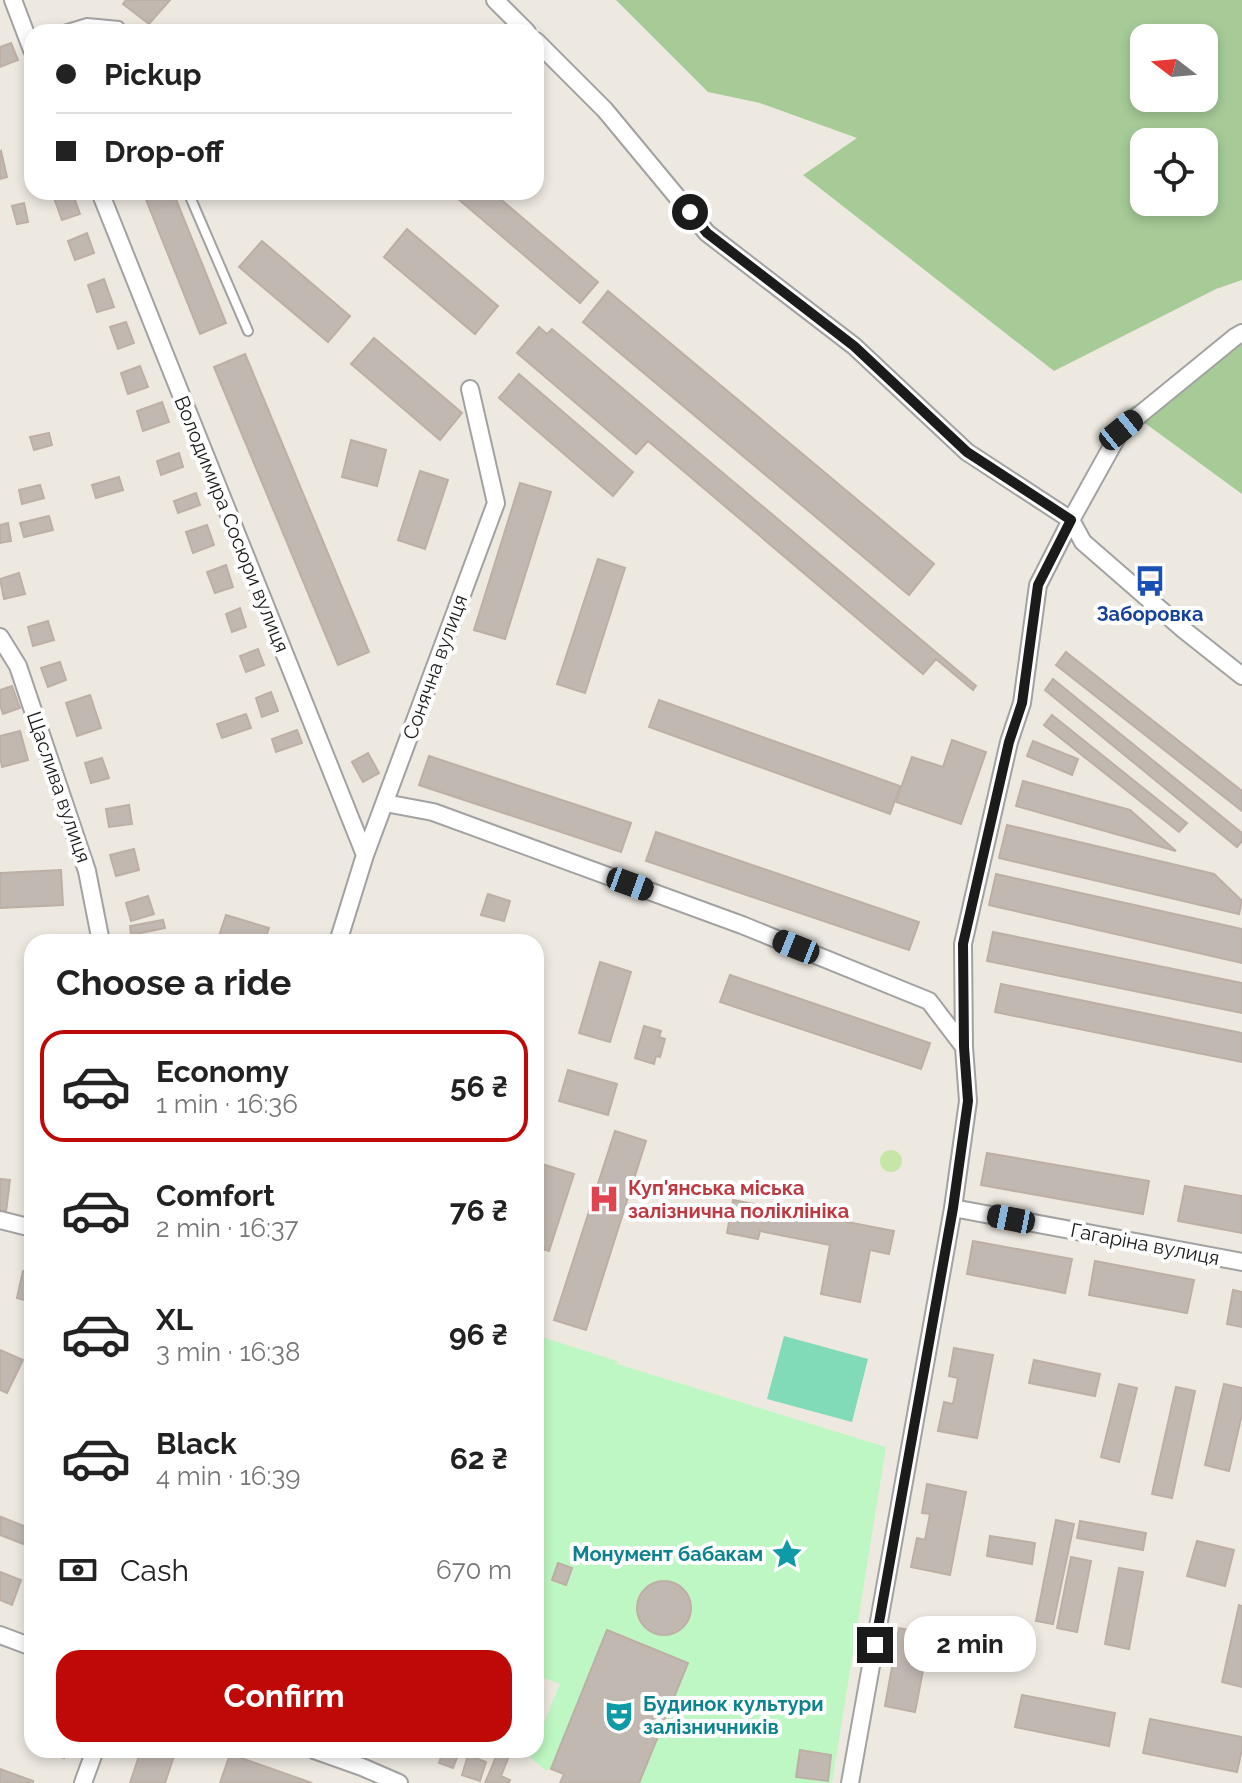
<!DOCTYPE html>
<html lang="en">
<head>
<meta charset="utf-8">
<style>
	body { margin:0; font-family:Raleway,sans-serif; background:#f2f2f2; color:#222; height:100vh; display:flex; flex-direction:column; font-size:30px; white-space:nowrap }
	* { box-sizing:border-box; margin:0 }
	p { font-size:26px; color:#767676 }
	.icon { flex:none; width:44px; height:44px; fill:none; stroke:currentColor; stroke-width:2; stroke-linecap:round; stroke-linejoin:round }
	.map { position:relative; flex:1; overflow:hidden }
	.drawer { position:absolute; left:24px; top:934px; width:520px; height:824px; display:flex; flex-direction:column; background:#fff; border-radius:24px; box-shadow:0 4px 12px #0003 }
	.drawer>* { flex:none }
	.top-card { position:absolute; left:24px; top:24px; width:520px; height:176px; border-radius:24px; box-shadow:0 4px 12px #0003; display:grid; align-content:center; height:176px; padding:0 32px; background:#fff }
	.needle { width:52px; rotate:286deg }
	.tools { position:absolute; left:1130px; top:24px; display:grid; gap:16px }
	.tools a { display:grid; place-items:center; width:88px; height:88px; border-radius:16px; background:#fff; box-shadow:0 4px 12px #0003; font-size:40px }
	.end { position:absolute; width:36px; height:36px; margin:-18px; border:10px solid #1b1b1b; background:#fff; box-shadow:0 0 0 4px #fff }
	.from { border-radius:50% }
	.bubble { position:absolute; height:56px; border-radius:24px; background:#fff; box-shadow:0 4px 12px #0003; font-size:26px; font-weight:700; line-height:56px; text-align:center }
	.car { position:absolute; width:24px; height:48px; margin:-24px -12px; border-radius:10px; box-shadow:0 0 6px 2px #0007; background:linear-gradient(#222 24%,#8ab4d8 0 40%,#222 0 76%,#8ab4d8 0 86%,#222 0) }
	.top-card b { display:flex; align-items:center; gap:28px; height:76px; font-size:30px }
	.top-card b+b { border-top:2px solid #e0e0e0 }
	.top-card i { width:20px; height:20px; background:#222 }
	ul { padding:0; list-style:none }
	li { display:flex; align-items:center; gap:24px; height:112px; margin:0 16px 12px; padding:0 16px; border:4px solid transparent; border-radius:24px }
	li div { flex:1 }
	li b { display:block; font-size:30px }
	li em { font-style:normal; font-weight:700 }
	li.on { border-color:#bf0907 }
	li>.icon { width:72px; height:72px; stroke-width:1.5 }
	h2 { padding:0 32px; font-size:36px; line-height:96px }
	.pay { display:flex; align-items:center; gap:20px; height:88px; padding:0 32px; font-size:30px }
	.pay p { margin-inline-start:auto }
	.action { display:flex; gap:16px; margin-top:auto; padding:16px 32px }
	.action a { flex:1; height:92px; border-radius:24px; background:#bf0907; color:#fff; font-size:32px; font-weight:700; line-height:92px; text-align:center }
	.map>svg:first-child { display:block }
</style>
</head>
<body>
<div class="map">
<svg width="1242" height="1783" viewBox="0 0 1242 1783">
	<rect width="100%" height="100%" fill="#ede9e1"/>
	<path fill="#c6e6a8" d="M880 1161a11 11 0 1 1 22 0a11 11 0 1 1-22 0Z"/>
	<path fill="#a6cb97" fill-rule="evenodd" d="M616 0H1242V280L1216 289 1054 371 803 175 857 138 760 103 708 92ZM1144 38H1204V98H1144ZM1144 142H1204V202H1144Z
		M1242 339V494L1127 410Z"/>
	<path fill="#bef7c3" d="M536 1335 620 1362 614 1363 886 1447 832 1783H639L551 1769 545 1770 530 1757 533 1750H536V1742L560 1684 536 1675Z"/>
	<path fill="#81dab8" d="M784 1336 868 1359 852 1422 767 1399Z"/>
	<path fill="#c1b8b1" stroke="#bdafa4" stroke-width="2" d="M126 0H170L149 24 123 4Z
		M11 43 18 60 0 67V47Z
		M1 151 7 177 0 179V152Z
		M61 192H72L80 214 62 220 53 195Z
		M143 192H173L226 323 200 334Z
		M450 192H492L598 282 580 303Z
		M24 203 28 222 17 224 12 206Z
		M407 229 498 306 475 334 384 257Z
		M87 233 94 253 75 260 68 241Z
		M262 241 350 316 328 342 239 267Z
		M104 279 114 307 97 312 88 285Z
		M608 291 934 564 909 595 583 322Z
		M126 322 134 343 118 349 110 327Z
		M539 327 547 334 552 329 976 686 973 690 936 659 923 674 648 441 636 454 517 353Z
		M374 338 462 413 440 440 351 364Z
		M245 354 369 652 338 665 214 367Z
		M140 366 148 387 128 394 121 373Z
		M519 374 633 472 613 496 499 398Z
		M162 402 169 422 143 431 137 411Z
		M49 433 52 445 34 450 30 437Z
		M351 440 386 450 377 486 342 477Z
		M179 453 183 467 161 475 157 461Z
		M420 471 448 480 425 549 398 540Z
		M119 477 123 490 96 498 92 485Z
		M520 483 551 492 505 639 474 630Z
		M40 485 44 498 22 504 19 490Z
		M196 493 200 505 178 513 174 501Z
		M49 516 53 530 24 537 20 523Z
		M8 523 11 541 0 543V525Z
		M207 525 214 545 193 553 186 532Z
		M598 559 625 568 585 693 557 684Z
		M226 565 233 587 215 593 207 572Z
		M19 573 25 594 4 599 0 579Z
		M240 608 246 627 232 632 226 614Z
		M48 621 54 640 33 646 28 627Z
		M258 649 264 665 246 672 240 656Z
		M1066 652 1242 791V811L1056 665Z
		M60 662 66 680 48 687 41 668Z
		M1053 679 1242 833V841L1237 847 1045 690Z
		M12 686 20 708 3 714 0 705V690Z
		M271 692 278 711 262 717 256 698Z
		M90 695 101 728 77 736 66 703Z
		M659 700 900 786 890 814 649 727Z
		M246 714 251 728 222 738 217 724Z
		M1052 715 1187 823 1179 832 1044 725Z
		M297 730 302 743 276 752 272 739Z
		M20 731 28 760 2 767 0 757V736Z
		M952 740 986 752 961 824 896 802 912 757 943 767Z
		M1033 741 1078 759 1072 775 1027 756Z
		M368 753 379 773 363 782 352 762Z
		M429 756 631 823 621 852 419 785Z
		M102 758 109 778 91 783 85 763Z
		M1023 781 1130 810 1176 851 1016 806Z
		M129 805 132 824 109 827 106 809Z
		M1007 825 1214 874 1242 901 1239 914 999 858Z
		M656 832 919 922 909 950 646 861Z
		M134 849 139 870 116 876 110 855Z
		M61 870 63 905 0 908V873Z
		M996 874 1242 929V963L989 905Z
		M488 894 510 901 504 921 481 915Z
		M148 896 154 914 131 921 126 903Z
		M226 915 269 928 264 942H217Z
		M163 920 165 928 131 935 130 926Z
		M993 932 1242 983V1013L987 961Z
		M600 962 631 972 610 1042 579 1033Z
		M730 975 930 1043 921 1069 720 1002Z
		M1001 984 1242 1033V1062L995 1012Z
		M644 1026 661 1031 659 1037 665 1039 660 1057 656 1056 654 1064 635 1058Z
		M568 1070 617 1084 608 1115 559 1101Z
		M615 1131 646 1141 586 1330 554 1320Z
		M987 1153 1149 1181 1143 1214 981 1185Z
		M539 1163 574 1174 549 1251 536 1247V1173Z
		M0 1179 10 1180 6 1212 0 1211Z
		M1185 1186 1242 1196V1233L1178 1221Z
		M733 1200 894 1231 889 1254 870 1250 860 1302 821 1294 830 1245 760 1231 758 1239 727 1233Z
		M973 1241 1072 1259 1065 1293 967 1274Z
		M1095 1261 1194 1280 1187 1313 1089 1295Z
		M23 1271 32 1273V1302L17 1298Z
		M1233 1290 1242 1292V1327L1227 1324Z
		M954 1348 993 1355 977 1438 938 1431 944 1402 953 1404 958 1378 949 1376Z
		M0 1350 23 1360 7 1393 0 1390Z
		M1034 1360 1100 1374 1095 1396 1029 1383Z
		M1119 1384 1137 1388 1119 1462 1101 1457Z
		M1224 1384 1242 1388V1414L1229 1471 1205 1465Z
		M1176 1387 1195 1391 1172 1498 1152 1494Z
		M927 1484 966 1492 950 1575 911 1567 917 1538 925 1540 930 1514 922 1513Z
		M1 1517 29 1528 23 1544 0 1535Z
		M1056 1520 1074 1524 1053 1624 1036 1621Z
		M1080 1521 1146 1533 1143 1550 1077 1538Z
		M990 1536 1035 1543 1032 1564 987 1556Z
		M1197 1541 1234 1550 1225 1586 1187 1576Z
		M1071 1557 1091 1561 1077 1632 1057 1628Z
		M558 1563 572 1568 566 1585 552 1580Z
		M1119 1568 1143 1572 1129 1649 1105 1644Z
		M0 1572 21 1580 12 1605 0 1600Z
		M637 1608a27 27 0 1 1 54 0a27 27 0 1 1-54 0Z
		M1239 1605 1242 1606V1687L1222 1682Z
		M899 1628 930 1634 915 1712 885 1706Z
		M607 1630 688 1663 639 1783H560L564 1774 551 1769Z
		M1022 1695 1115 1713 1109 1746 1015 1727Z
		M1150 1719 1242 1737V1749L1237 1772 1143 1753Z
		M38 1750H66L64 1758Z
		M141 1750H176L165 1783H130Z
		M433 1750H460L453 1768 439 1763 441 1757 432 1754Z
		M800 1750 831 1755 828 1781 796 1777Z
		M498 1752 509 1756 501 1776 510 1780 509 1783H485Z
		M230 1754 312 1783H220Z
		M468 1755 486 1762 480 1781 462 1775Z
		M0 1769 33 1781V1783H0Z"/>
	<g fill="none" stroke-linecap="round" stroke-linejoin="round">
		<defs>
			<path id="lane" d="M57 32 87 23 119 26 122 32
				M188 192 248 331"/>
			<path id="street" d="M13 0 32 50
				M495 0 527 32
				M536 41 605 110 707 233 854 346 967 452 1071 520 1038 585 1022 703 1009 742 963 944 964 1047 968 1101 953 1208 850 1783
				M100 192 365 855
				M1242 333 1235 337 1121 430 1071 520 1083 542 1184 630 1242 676
				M0 637 18 666 87 871 101 942
				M385 803 433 812 742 925 929 1001 964 1047
				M338 942 365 855 496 503 470 389
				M953 1208 1242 1262
				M0 1220 32 1228
				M0 1635 32 1647
				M314 1750 362 1767 399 1783
				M83 1783 95 1750"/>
		</defs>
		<use href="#lane" stroke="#a2a2a2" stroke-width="12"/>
		<use href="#street" stroke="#a2a2a2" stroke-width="20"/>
		<use href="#lane" stroke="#fff" stroke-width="8"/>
		<use href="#street" stroke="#fff" stroke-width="16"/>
	</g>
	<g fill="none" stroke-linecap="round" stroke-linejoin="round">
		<path stroke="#1b1b1b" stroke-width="10" d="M690 212 707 233 854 346 967 452 1071 520 1038 585 1022 703 1009 742 963 944 964 1047 968 1101 953 1208 875 1645"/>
	</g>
	<defs>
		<symbol id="bus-bare" viewBox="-9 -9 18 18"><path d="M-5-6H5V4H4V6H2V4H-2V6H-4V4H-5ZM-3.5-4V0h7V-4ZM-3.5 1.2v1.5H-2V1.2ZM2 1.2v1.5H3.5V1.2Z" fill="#1a4fb4" stroke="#fff" stroke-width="2.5" paint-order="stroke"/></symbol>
		<symbol id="hospital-bare" viewBox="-9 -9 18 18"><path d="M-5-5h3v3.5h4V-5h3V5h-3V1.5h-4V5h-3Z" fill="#e0444e" stroke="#fff" stroke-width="2.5" paint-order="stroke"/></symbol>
		<symbol id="sight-bare" viewBox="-9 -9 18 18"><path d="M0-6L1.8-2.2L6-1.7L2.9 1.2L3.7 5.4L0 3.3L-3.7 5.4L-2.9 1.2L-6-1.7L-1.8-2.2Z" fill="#0f9aa8" stroke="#fff" stroke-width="2.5" paint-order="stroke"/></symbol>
		<symbol id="theatre-bare" viewBox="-9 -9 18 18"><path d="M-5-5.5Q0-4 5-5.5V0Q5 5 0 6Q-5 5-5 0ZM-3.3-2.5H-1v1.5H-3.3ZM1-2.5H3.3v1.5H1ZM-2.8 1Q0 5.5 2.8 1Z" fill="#0f9aa8" stroke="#fff" stroke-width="2.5" paint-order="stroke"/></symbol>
	</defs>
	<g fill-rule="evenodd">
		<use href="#bus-bare" x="1128" y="559" width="44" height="44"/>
		<use href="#hospital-bare" x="582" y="1177" width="44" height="44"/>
		<use href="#sight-bare" x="765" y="1532" width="44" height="44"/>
		<use href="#theatre-bare" x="597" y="1694" width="44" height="44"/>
	</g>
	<g text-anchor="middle" stroke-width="8" stroke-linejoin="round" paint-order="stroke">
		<g font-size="20" fill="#1b1b1b" stroke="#fff">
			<text transform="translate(232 524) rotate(68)" y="7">Володимира Сосюри вулиця</text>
			<text transform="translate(435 667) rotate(-70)" y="7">Сонячна вулиця</text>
			<text transform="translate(59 787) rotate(71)" y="7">Щаслива вулиця</text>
			<text transform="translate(1145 1244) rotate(11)" y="7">Гагаріна вулиця</text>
		</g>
		<g font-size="20" font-weight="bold" fill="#164399" stroke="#fff">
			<text x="1150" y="621">Заборовка</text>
		</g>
		<g font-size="20" font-weight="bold" fill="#be3a42" stroke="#fff" text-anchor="start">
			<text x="628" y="1195">Куп'янська міська<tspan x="628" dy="23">залізнична поліклініка</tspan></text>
		</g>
		<g font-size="20" font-weight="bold" fill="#0d838f" stroke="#fff" text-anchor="end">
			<text x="763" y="1561">Монумент бабакам</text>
			<text x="643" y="1711" text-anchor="start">Будинок культури<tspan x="643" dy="23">залізничників</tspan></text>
		</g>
	</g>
</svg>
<div class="tools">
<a><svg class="needle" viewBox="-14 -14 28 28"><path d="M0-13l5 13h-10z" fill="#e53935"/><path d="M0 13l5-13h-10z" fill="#767676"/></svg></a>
<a><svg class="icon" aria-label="locate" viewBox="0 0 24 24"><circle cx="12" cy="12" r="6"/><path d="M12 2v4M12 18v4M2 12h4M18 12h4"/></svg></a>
</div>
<i class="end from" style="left:690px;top:212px"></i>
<i class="end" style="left:875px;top:1645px"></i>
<div class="bubble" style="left:904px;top:1616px;width:132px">2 min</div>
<i class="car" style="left:1121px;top:430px;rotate:51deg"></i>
<i class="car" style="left:630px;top:884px;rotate:110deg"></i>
<i class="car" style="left:796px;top:947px;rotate:292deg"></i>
<i class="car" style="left:1011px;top:1219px;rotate:281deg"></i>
<div class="top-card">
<b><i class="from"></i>Pickup</b>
<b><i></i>Drop-off</b>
</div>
<section class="drawer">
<h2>Choose a ride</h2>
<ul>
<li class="on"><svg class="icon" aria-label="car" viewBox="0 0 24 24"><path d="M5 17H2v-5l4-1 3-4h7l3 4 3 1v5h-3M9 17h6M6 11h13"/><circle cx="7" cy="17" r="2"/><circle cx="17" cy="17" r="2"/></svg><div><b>Economy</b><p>1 min · 16:36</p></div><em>56 ₴</em></li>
<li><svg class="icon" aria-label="car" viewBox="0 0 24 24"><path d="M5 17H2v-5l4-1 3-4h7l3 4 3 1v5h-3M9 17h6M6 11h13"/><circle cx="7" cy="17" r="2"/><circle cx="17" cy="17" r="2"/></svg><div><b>Comfort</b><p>2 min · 16:37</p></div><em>76 ₴</em></li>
<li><svg class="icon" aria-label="car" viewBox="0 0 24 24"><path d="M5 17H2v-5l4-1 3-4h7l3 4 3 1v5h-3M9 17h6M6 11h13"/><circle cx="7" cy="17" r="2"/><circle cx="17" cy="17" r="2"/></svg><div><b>XL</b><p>3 min · 16:38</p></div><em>96 ₴</em></li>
<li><svg class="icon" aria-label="car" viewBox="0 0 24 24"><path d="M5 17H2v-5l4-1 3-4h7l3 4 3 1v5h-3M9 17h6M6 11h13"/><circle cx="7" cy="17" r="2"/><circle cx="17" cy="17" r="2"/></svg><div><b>Black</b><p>4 min · 16:39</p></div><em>62 ₴</em></li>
</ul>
<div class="pay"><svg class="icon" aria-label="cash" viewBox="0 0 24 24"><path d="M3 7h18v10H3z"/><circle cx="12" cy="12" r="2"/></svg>Cash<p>670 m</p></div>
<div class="action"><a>Confirm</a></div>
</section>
</div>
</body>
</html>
